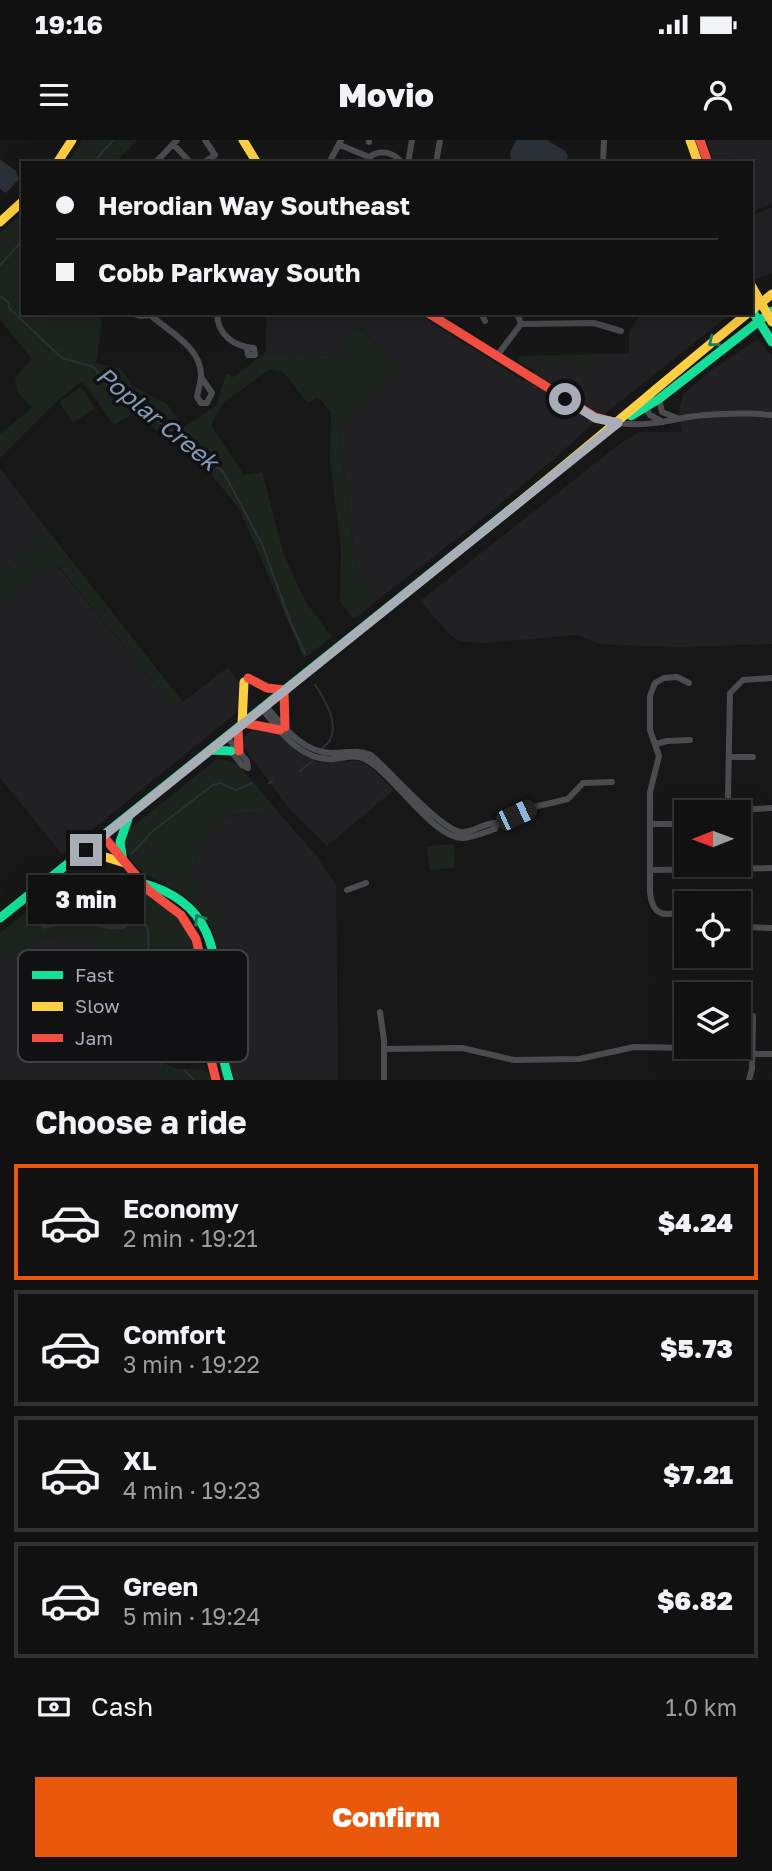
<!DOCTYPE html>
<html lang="en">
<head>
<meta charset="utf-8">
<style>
	body { margin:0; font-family:"Golos Text",sans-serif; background:#1a1a1a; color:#f1f3f6; height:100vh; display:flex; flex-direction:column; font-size:26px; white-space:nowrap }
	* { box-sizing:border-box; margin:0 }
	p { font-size:23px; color:#9c9d9f }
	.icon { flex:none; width:38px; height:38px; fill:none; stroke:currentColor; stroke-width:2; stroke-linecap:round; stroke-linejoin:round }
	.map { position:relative; height:940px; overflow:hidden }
	.details { display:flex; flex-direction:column; background:#111; flex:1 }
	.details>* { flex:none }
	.guide { position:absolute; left:21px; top:21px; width:732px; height:154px; border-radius:0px; box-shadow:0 7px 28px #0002,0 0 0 2px #303131; display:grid; align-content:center; height:154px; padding:0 35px; background:#111 }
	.needle { width:46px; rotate:269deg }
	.tools { position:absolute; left:674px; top:660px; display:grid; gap:14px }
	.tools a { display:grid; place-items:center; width:77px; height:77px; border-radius:0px; background:#111; box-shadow:0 7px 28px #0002,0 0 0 2px #303131; font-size:35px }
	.end { position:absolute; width:32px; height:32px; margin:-16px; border:9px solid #a8adb8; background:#111; box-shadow:0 0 0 4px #111 }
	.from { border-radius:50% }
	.bubble { position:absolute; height:49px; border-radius:0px; background:#111; box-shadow:0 7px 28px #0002,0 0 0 2px #303131; font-size:23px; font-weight:800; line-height:49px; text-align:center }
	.car { position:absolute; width:21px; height:42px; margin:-21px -10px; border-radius:9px; box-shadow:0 0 5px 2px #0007; background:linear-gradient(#222 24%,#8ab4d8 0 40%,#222 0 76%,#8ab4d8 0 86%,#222 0) }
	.guide b { display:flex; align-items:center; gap:24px; height:66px; font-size:26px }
	.guide b+b { border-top:2px solid #303131 }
	.guide i { width:18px; height:18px; background:#f1f3f6 }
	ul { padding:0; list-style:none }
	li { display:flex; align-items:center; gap:21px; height:116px; margin:0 14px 10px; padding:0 21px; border:4px solid #303131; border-radius:0px }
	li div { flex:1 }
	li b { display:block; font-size:26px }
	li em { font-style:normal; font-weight:800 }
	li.current { border-color:#ea580c }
	li>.icon { width:63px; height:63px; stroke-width:1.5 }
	h2 { padding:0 35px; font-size:32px; line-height:84px }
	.pay { display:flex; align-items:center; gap:18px; height:77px; padding:0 35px; font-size:26px }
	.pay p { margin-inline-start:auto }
	.action { display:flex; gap:14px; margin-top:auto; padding:14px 35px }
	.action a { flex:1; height:80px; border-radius:0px; background:#ea580c; color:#fff; font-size:28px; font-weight:800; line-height:80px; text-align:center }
	.status { display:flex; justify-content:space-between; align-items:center; height:49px; padding:0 35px; background:#111; direction:ltr }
	.status svg { height:19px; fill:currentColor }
	header { display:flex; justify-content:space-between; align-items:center; height:91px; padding:0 35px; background:#111; font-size:32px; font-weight:800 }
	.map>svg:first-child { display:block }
</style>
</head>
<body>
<div class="status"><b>19:16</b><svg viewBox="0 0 49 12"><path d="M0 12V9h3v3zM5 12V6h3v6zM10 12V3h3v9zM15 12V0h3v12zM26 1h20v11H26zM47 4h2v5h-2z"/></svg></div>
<header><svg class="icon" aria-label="menu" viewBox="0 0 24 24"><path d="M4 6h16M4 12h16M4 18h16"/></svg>Movio<svg class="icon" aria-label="person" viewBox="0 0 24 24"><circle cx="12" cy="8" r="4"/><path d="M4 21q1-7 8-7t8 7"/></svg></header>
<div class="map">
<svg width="772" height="940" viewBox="0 0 772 940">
	<rect width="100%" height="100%" fill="#171717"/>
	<path fill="#212123" d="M706 0H772V63L751 73V23H714Z
		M772 67V133L754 140 751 130V76Z
		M266 173H417L524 241 535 232 539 223 555 220 582 235 602 214H629V191L642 173H732L598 279 557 316 478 382 379 459 356 428 339 292 402 229 356 184 337 215 266 212Z
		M758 199 772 216V504L680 507 613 505 597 503 577 495 484 503 460 501 451 496 420 461 621 303 639 292H682L679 271 683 254 712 230Z
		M0 328 49 392 0 434Z
		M54 422 175 568 228 527 240 544 241 569 62 714 0 638V456L4 461Z
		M256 586 278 592 295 610 319 622 359 621 368 625 394 650 327 706 291 671 243 606 244 597Z
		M245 673 273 677 279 673 316 715 336 745 338 940H235L230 928 224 900 221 816 210 785 226 777 200 757 190 735 208 696 223 679Z
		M42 798 99 805 151 861 133 873 167 910 162 940H0V823L18 818Z"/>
	<path fill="#1d241e" d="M82 0H138L114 23H68Z
		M23 72V173H96L102 181 96 223 121 229 133 246 167 264 184 287 216 266 226 234 234 237 266 212 336 215 356 184 402 229 339 292 356 428 379 459 354 479 340 462 341 409 330 321 331 273 318 257 308 263 283 232 270 229 223 263 211 285 244 335 262 332 284 415 305 461 332 497 304 519 240 370 210 333 174 300 131 275 114 285 82 241 58 260 0 318V294L32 268 18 252 15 237 32 219 0 180V92Z
		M602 214 582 235 555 220 551 226 539 224 535 231 517 221 520 216Z
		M81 247 95 268 73 283 59 262Z
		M49 392 183 562 175 568 55 422 4 461 0 456V434Z
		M217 619 237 623 279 673 273 677C264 676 254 673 245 673 212 675 202 710 190 735L200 757 227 777 210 785C201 771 189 758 174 749 154 738 131 731 124 705L130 689Z
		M451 704 454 706 455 726 453 728 430 730 427 708 429 706Z
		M75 733 87 745 42 779 43 789 83 782 110 790 124 776V771L133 743 153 760 168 767 178 777 188 793 195 811 202 913C188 918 181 920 167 913V909L133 873 151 861 99 805 42 798 18 818 0 823V793Z
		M165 924 177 929 203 930 208 932 211 940H162Z"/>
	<path fill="#2a3239" d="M516 0H547L565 11 568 16 566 23H512L510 13Z
		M0 19 16 31 19 39 6 53 0 49Z
		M113 734 125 735 133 743 124 771V776L129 779V784L125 789 110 790 83 782 43 789 40 784 42 779 87 745 98 743Z"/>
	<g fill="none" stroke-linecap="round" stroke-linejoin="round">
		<path stroke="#2a3239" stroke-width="2" d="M93 23 113 0
			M0 125 23 100
			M0 156 8 162 9 168 62 218 94 227 107 245 196 308 224 333 262 404 290 481 305 514
			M315 545C324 558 339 583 330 600 328 604 324 606 322 609
			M300 631 311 622
			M269 643 272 642
			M131 714 154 690 213 645 220 643 236 650 252 643
			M129 782 147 786C149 796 149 809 147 819 142 838 125 843 144 865 154 876 170 881 180 892L182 899 183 920
			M185 930 194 940"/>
		<path stroke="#4b4c50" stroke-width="6" d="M369 2V0
			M173 4 191 23
			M340 5 369 17 372 23
			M369 17C380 9 394 12 402 23
			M155 23 177 0
			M203 23 215 15 205 0
			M329 23 341 0
			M408 23 412 0
			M436 23 440 0
			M603 23 604 0
			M131 173 140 176 150 175
			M148 173C167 191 201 206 201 235 201 242 198 250 197 257L201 263H207L212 253 201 237
			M217 173C217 195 235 207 254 208L255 215H248L247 208
			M481 173 485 181
			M517 173 521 184
			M521 184 594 183 621 191
			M496 217 521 184
			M659 259 662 272 677 278
			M643 265 650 275 663 282
			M618 283C640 286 657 283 678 279 699 274 749 272 770 275
			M772 538 743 540 730 553 728 657 731 665 736 670 772 668
			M266 566C283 586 303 613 332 613 347 613 356 609 371 615 389 630 441 690 461 692 474 693 484 682 497 683L534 667 568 659 583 643 612 642
			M262 569C280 591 301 622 334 619 345 618 354 614 365 619 393 633 434 700 464 698 475 697 485 692 495 689L497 683
			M227 597 247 621 248 628
			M656 604 667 601 690 600
			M230 610 242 625 248 628
			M729 617H753
			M651 684H674
			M651 730 772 728
			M347 750 366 743
			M675 773C658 777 652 769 650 753V652L659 616 650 590V556L655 543 664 538 677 537 689 543
			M739 787 772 788
			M380 872 384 900V940
			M384 909 462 908 514 920 579 919 634 907 688 908 730 910 753 914H772
			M749 940 752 929 753 876"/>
		<path stroke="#16e098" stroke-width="9" d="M751 169 772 202
			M631 276 659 259 772 171
			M211 610 231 611
			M123 722 120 702 128 679
			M142 743C246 771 204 865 229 940
			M0 778 507 372"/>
		<path stroke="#ffcf43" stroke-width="9" d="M243 0 257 23
			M690 0 698 23
			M57 23 72 0
			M0 82 23 61
			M751 145 772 182
			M751 171 772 154
			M507 372C588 307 667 239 748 173
			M242 585 244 542
			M75 719 102 716 125 723"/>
		<path stroke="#f24e42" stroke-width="9" d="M700 0 708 23
			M428 173 595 277 618 283
			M248 538 267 548 286 550
			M284 551 285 587
			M244 583 280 590
			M238 588 239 611
			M103 696 148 750 181 775 196 799 201 820 205 896 216 940"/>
	</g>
	<defs><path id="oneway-chevron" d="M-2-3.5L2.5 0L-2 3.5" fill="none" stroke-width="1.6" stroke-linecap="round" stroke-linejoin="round" transform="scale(1.75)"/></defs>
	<g stroke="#14835c">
		<use href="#oneway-chevron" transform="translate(713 202) rotate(141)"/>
		<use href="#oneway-chevron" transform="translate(199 779) rotate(-124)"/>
	</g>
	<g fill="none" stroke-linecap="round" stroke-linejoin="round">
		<path stroke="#a8adb8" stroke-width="9" d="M86 710 618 283 595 278 565 259"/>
	</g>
	<g text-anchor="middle" stroke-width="7" stroke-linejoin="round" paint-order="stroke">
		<g font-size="24" font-style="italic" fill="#7f9bb3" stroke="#111113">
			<text transform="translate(157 279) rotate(39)" y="8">Poplar Creek</text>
		</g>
	</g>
	<rect x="18" y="810" width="230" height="112" rx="10" fill="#111113" stroke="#3e4045" stroke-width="2"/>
	<rect x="32" y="831" width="31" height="8" fill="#16e098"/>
	<rect x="32" y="862" width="31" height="9" fill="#ffcf43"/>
	<rect x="32" y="894" width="31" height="8" fill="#f24e42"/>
	<g font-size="19" fill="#a8adb8">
		<text x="75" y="842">Fast</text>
		<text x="75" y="873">Slow</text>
		<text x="75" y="905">Jam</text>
	</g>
</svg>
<div class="tools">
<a><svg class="needle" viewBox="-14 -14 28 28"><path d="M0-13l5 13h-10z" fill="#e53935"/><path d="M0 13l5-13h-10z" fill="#9c9d9f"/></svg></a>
<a><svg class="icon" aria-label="locate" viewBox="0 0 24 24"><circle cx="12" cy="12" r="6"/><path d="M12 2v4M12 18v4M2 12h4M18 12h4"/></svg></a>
<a><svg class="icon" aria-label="layers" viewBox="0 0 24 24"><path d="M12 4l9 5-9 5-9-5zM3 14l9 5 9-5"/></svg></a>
</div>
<i class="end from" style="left:565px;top:259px"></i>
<i class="end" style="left:86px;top:710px"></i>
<div class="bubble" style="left:28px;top:735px;width:116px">3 min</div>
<i class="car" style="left:516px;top:675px;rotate:65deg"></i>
<div class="guide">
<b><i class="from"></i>Herodian Way Southeast</b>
<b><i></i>Cobb Parkway South</b>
</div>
</div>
<section class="details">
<h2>Choose a ride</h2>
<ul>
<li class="current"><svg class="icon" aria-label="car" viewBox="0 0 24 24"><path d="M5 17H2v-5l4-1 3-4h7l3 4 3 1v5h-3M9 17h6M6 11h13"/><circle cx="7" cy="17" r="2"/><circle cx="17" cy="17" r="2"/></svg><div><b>Economy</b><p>2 min · 19:21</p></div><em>$4.24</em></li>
<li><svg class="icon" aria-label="car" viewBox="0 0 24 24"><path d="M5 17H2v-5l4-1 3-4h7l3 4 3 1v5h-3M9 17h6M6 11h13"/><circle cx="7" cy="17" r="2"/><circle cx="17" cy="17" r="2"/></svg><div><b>Comfort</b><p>3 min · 19:22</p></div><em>$5.73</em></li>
<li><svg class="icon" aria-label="car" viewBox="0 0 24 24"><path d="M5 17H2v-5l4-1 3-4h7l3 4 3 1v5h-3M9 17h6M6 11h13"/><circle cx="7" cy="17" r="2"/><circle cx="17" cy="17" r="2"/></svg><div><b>XL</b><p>4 min · 19:23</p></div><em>$7.21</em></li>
<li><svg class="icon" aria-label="car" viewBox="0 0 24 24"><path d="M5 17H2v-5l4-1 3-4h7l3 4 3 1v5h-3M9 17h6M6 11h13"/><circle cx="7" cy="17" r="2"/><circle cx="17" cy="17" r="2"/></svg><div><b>Green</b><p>5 min · 19:24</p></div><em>$6.82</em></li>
</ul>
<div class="pay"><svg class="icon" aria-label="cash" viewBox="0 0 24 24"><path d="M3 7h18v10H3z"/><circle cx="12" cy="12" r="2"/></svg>Cash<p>1.0 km</p></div>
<div class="action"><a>Confirm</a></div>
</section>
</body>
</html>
